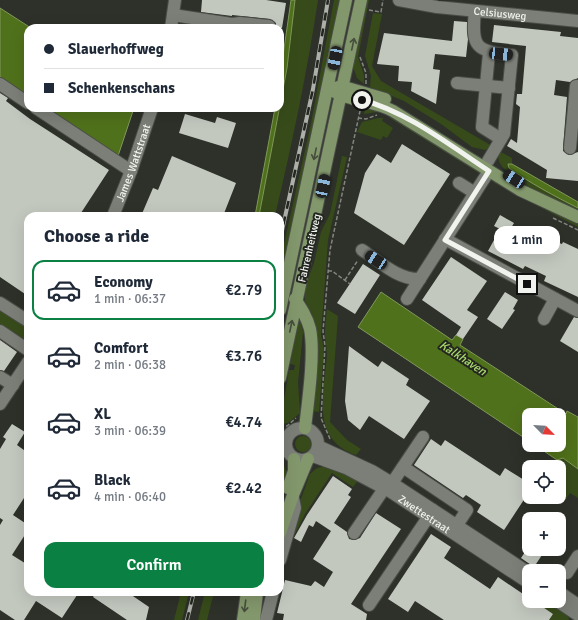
<!DOCTYPE html>
<html lang="en">
<head>
<meta charset="utf-8">
<style>
	body { margin:0; font-family:Signika,sans-serif; background:#f2f2f3; color:#1f2937; height:100vh; display:flex; flex-direction:column; font-size:15px; white-space:nowrap }
	* { box-sizing:border-box; margin:0 }
	p { font-size:13px; color:#747a83 }
	.icon { flex:none; width:22px; height:22px; fill:none; stroke:currentColor; stroke-width:2; stroke-linecap:round; stroke-linejoin:round }
	.map { position:relative; flex:1; overflow:hidden }
	.sheet { position:absolute; left:24px; top:212px; width:260px; height:384px; display:flex; flex-direction:column; background:#fff; border-radius:12px; box-shadow:0 4px 16px #0002 }
	.sheet>* { flex:none }
	.top-card { position:absolute; left:24px; top:24px; width:260px; height:88px; border-radius:12px; box-shadow:0 4px 16px #0002; display:grid; align-content:center; height:88px; padding:0 20px; background:#fff }
	.needle { width:26px; rotate:114deg }
	.fabs { position:absolute; left:522px; top:408px; display:grid; gap:8px }
	.fabs a { display:grid; place-items:center; width:44px; height:44px; border-radius:8px; background:#fff; box-shadow:0 4px 16px #0002; font-size:20px }
	.end { position:absolute; width:18px; height:18px; margin:-9px; border:5px solid #f1f3ee; background:#111; box-shadow:0 0 0 2px #111 }
	.from { border-radius:50% }
	.bubble { position:absolute; height:28px; border-radius:12px; background:#fff; box-shadow:0 4px 16px #0002; font-size:13px; font-weight:600; line-height:28px; text-align:center }
	.car { position:absolute; width:12px; height:24px; margin:-12px -6px; border-radius:5px; box-shadow:0 0 3px 1px #0007; background:linear-gradient(#222 24%,#8ab4d8 0 40%,#222 0 76%,#8ab4d8 0 86%,#222 0) }
	.top-card b { display:flex; align-items:center; gap:14px; height:38px; font-size:15px }
	.top-card b+b { border-top:1px solid #e0e1e3 }
	.top-card i { width:10px; height:10px; background:#1f2937 }
	ul { padding:0; list-style:none }
	li { display:flex; align-items:center; gap:12px; height:60px; margin:0 8px 6px; padding:0 12px; border:2px solid transparent; border-radius:12px }
	li div { flex:1 }
	li b { display:block; font-size:15px }
	li em { font-style:normal; font-weight:600 }
	li.on { border-color:#0b8043 }
	li>.icon { width:36px; height:36px; stroke-width:1.5 }
	h2 { padding:0 20px; font-size:18px; line-height:48px }
	.primary-button { display:flex; gap:8px; margin-top:auto; padding:8px 20px }
	.primary-button a { flex:1; height:46px; border-radius:12px; background:#0b8043; color:#fff; font-size:16px; font-weight:600; line-height:46px; text-align:center }
	.map>svg:first-child { display:block }
</style>
</head>
<body>
<div class="map">
<svg width="578" height="620" viewBox="0 0 578 620">
	<rect width="100%" height="100%" fill="#2d3129"/>
	<path fill="#374b1a" d="M295 0H318C307 73 292 144 275 216H259L287 68Z
		M334 0H340L280 280V262L311 123Z
		M366 0H369L358 57 364 75V84L357 78 353 67Z
		M373 13 382 14 372 66 381 81 492 146 485 150 472 147 441 124 404 101 370 87 371 76 365 56Z
		M366 106C402 111 444 146 475 165L479 173 390 118 391 116C381 109 375 113 364 114Z
		M378 118H383L382 121 393 128 387 138 383 136 381 140 357 132 362 122Z
		M499 151 512 158V164L510 163 515 173 554 196 578 208V212C562 204 510 179 501 165 498 161 498 156 499 151Z
		M342 156 347 157 328 240 321 335 324 349 319 412 312 411 318 345 317 333 312 314 305 301V287L314 263 321 232 330 214Z
		M497 180 578 222V227L493 182Z
		M327 309 338 316 330 422 347 440 361 449 356 455C310 439 324 393 327 355 327 347 325 341 325 333 325 325 326 317 327 309Z
		M0 310 28 328V342L0 324Z
		M299 316 303 332 298 382 300 413 288 423 280 424 289 370H294L295 365 290 364Z
		M295 444a8 8 0 1 1 16 0a8 8 0 1 1-16 0Z
		M280 455 286 471 290 472 280 506Z
		M563 458 578 469V498L570 493 566 499 559 494V467H552L557 459Z
		M326 466 360 478 353 487 332 473 305 514 293 538 289 536 291 527 296 528 298 522 293 521 310 474 317 468Z
		M181 592H189L182 620H174Z
		M205 592H214L207 620H198Z
		M534 601H552L568 616 569 620H549L553 614Z"/>
	<path fill="#50711b" stroke="#80985a" d="M291 0H295L287 68 259 216H255L275 108H280V77Z
		M0 8 31 28H28V96L0 77Z
		M47 108H134L118 156Z
		M508 164H512L578 202V208C554 196 530 183 509 168Z
		M381 292 452 340 456 335 463 339 460 345 566 414 567 411 578 417V469L563 458 557 460 535 445H559V415H529V441L358 327Z"/>
	<path fill="#c3c8bf" d="M202 0H266L286 3 282 28H276V23L270 19 232 15V16L201 12Z
		M454 21 467 22 468 39 466 57 435 54 433 69 440 70 436 104 411 91 412 82 398 81 399 66 377 64 384 33 452 41Z
		M494 25 561 32 560 36 578 38V78L570 82 556 80 554 95 567 97 563 148V151L569 155 578 152V181L546 178 547 170 507 146 511 139 517 143 520 107 516 104 517 94H522L526 46 492 42Z
		M0 93 8 98 6 101 30 119 109 170 79 216H28V296L0 277Z
		M185 114 215 123 217 117 236 123 228 148 179 133Z
		M402 144 450 174 404 245 354 213 365 173 377 154 391 163Z
		M172 156 236 183 223 216H141L153 188 158 190Z
		M500 215 514 223 511 228 548 248 555 250 559 243 562 244 563 242 578 249V297L544 281 546 276 525 266 523 269 488 251 500 229 494 226Z
		M451 257 487 281 467 310 478 317 463 339 456 335 461 327 422 300Z
		M363 264 380 275 355 314 337 303Z
		M505 292 518 300 513 309 515 310 502 329 487 319Z
		M574 317 578 318V352L560 341Z
		M0 340 17 352 4 371 0 370Z
		M349 346 378 367 382 361 409 379 406 385 430 401 404 439 369 416 360 430 348 420 345 401Z
		M12 424 25 432 17 445 28 453V501L24 498 13 515 28 525V530L12 555 28 565V592H79L62 618 36 601 24 620H15L0 610V525L3 520 0 518V449L6 439 3 437Z
		M431 439 441 446 445 440 500 476 505 468 529 483V492L504 530 477 512 481 505 466 495 463 498 414 465Z
		M333 476 352 489 348 495 351 497 334 523 347 532 349 539 354 540 360 538 376 513 401 529 351 604 367 614 366 620H283L284 614 277 613 285 580 311 586 315 581 324 587 333 572 313 559 331 531 316 521 313 527 309 525 301 542 294 538 307 515Z
		M431 534 451 547 444 558 490 589 498 577 529 598V601H534L553 614 549 620H444L415 601 408 612 388 599Z
		M527 549H546L534 567 521 558Z
		M96 592H127L149 607 146 620H127L93 597Z"/>
	<g fill="none" stroke-linecap="round" stroke-linejoin="round">
		<defs>
			<g id="minor">
				<path id="s1" d="M399 0 437 7 578 21"/>
				<path d="M475 11C471 48 476 51 512 55L504 134 488 161"/>
				<path d="M173 15 232 24 240 23 269 26"/>
				<path d="M171 28 175 0"/>
				<path d="M489 53 482 127 501 139"/>
				<path d="M457 83 509 88"/>
				<path d="M0 84 28 103"/>
				<path d="M36 108 131 171"/>
				<path d="M570 148 576 86H578"/>
				<path d="M459 183 475 193"/>
				<path id="s2" d="M113 216 131 171 152 108"/>
				<path d="M445 239 578 311"/>
				<path d="M362 250C379 261 398 280 420 279"/>
				<path d="M407 299 489 171"/>
				<path d="M0 303 28 321"/>
				<path d="M544 319 555 299"/>
				<path d="M0 331 28 350"/>
				<path d="M0 377 13 385"/>
				<path d="M0 404 28 362"/>
				<circle cx="302" cy="444" r="16"/>
				<path d="M318 446 372 471 395 485 529 573"/>
				<path id="s3" d="M313 456 346 468 391 492 529 583"/>
				<path d="M403 467 467 510 453 531"/>
				<path d="M388 489 423 437"/>
				<path d="M354 533 388 483"/>
				<path d="M280 560 295 508 293 498"/>
				<path d="M567 573 578 556"/>
				<path d="M559 592 578 605"/>
				<path d="M557 601 578 615"/>
				<path d="M369 605 433 510"/>
				<path d="M266 620 273 592"/>
			</g>
			<path id="major" d="M338 87H344L385 99
				M335 92C353 102 375 101 393 111L520 190 578 217
				M295 299C301 308 307 317 310 329 315 353 308 402 305 428
				M280 310 346 0
				M280 378 361 0
				M288 488 294 471V459
				M280 533 293 495 308 459
				M243 620 247 592
				M254 620 257 592"/>
		</defs>
		<use href="#minor" stroke="#4a4d47" stroke-width="14"/>
		<use href="#major" stroke="#4a4d47" stroke-width="14"/>
		<path stroke="#83867f" stroke-width="1.5" stroke-dasharray="4 2" stroke-linecap="butt" d="M369 10 381 12 383 0
			M360 57 366 73V84
			M358 118 366 119 377 115
			M553 218 578 230
			M328 271H332L350 284
			M345 280 358 260
			M280 426H287L296 418
			M330 439 321 418 325 346 323 331 330 250 360 111
			M280 448 284 457"/>
		<use href="#minor" stroke="#7b7f77" stroke-width="12"/>
		<use href="#major" stroke="#83976c" stroke-width="12"/>
		<defs>
			<path id="rail" d="M280 240 313 89 328 0
				M187 620 194 592"/>
		</defs>
		<use href="#rail" stroke="#adb0aa" stroke-width="4"/>
		<use href="#rail" stroke="#232720" stroke-width="2.5" stroke-dasharray="8" stroke-linecap="butt"/>
	</g>
	<defs><path id="oneway-shaft" d="M-6 0H5M1.5-3L5.5 0L1.5 3" fill="none" stroke-width="1.6" stroke-linecap="round" stroke-linejoin="round"/></defs>
	<g stroke="#454e3b">
		<use href="#oneway-shaft" transform="translate(353 44) rotate(-78)"/>
		<use href="#oneway-shaft" transform="translate(315 154) rotate(102)"/>
		<use href="#oneway-shaft" transform="translate(291 326) rotate(-78)"/>
		<use href="#oneway-shaft" transform="translate(245 606) rotate(97)"/>
	</g>
	<g fill="none" stroke-linecap="round" stroke-linejoin="round">
		<path stroke="#f1f3ee" stroke-width="5" d="M362 100C406 111 451 146 489 171L445 240 527 284"/>
	</g>
	<g text-anchor="middle" stroke-width="4" stroke-linejoin="round" paint-order="stroke">
		<g font-size="11" fill="#f1f3ee" stroke="#232720">
			<text dy="4" stroke="none"><textPath href="#s1" startOffset="102">Celsiusweg</textPath></text>
			<text dy="4" stroke="none"><textPath href="#s2" startOffset="57">James Wattstraat</textPath></text>
			<text transform="translate(309 248) rotate(-77)" y="4">Fahrenheitweg</text>
			<text dy="4" stroke="none"><textPath href="#s3" startOffset="126">Zwettestraat</textPath></text>
		</g>
		<g font-size="12" font-style="italic" fill="#a9d96b" stroke="#232720">
			<text transform="translate(463 358) rotate(33)" y="4">Kalkhaven</text>
		</g>
	</g>
</svg>
<div class="fabs">
<a><svg class="needle" viewBox="-14 -14 28 28"><path d="M0-13l5 13h-10z" fill="#e53935"/><path d="M0 13l5-13h-10z" fill="#747a83"/></svg></a>
<a><svg class="icon" aria-label="locate" viewBox="0 0 24 24"><circle cx="12" cy="12" r="6"/><path d="M12 2v4M12 18v4M2 12h4M18 12h4"/></svg></a>
<a>+</a>
<a>−</a>
</div>
<i class="end from" style="left:362px;top:100px"></i>
<i class="end" style="left:527px;top:284px"></i>
<div class="bubble" style="left:494px;top:226px;width:66px">1 min</div>
<i class="car" style="left:501px;top:54px;rotate:96deg"></i>
<i class="car" style="left:335px;top:58px;rotate:191deg"></i>
<i class="car" style="left:514px;top:179px;rotate:303deg"></i>
<i class="car" style="left:323px;top:186px;rotate:12deg"></i>
<i class="car" style="left:376px;top:260px;rotate:303deg"></i>
<div class="top-card">
<b><i class="from"></i>Slauerhoffweg</b>
<b><i></i>Schenkenschans</b>
</div>
<section class="sheet">
<h2>Choose a ride</h2>
<ul>
<li class="on"><svg class="icon" aria-label="car" viewBox="0 0 24 24"><path d="M5 17H2v-5l4-1 3-4h7l3 4 3 1v5h-3M9 17h6M6 11h13"/><circle cx="7" cy="17" r="2"/><circle cx="17" cy="17" r="2"/></svg><div><b>Economy</b><p>1 min · 06:37</p></div><em>€2.79</em></li>
<li><svg class="icon" aria-label="car" viewBox="0 0 24 24"><path d="M5 17H2v-5l4-1 3-4h7l3 4 3 1v5h-3M9 17h6M6 11h13"/><circle cx="7" cy="17" r="2"/><circle cx="17" cy="17" r="2"/></svg><div><b>Comfort</b><p>2 min · 06:38</p></div><em>€3.76</em></li>
<li><svg class="icon" aria-label="car" viewBox="0 0 24 24"><path d="M5 17H2v-5l4-1 3-4h7l3 4 3 1v5h-3M9 17h6M6 11h13"/><circle cx="7" cy="17" r="2"/><circle cx="17" cy="17" r="2"/></svg><div><b>XL</b><p>3 min · 06:39</p></div><em>€4.74</em></li>
<li><svg class="icon" aria-label="car" viewBox="0 0 24 24"><path d="M5 17H2v-5l4-1 3-4h7l3 4 3 1v5h-3M9 17h6M6 11h13"/><circle cx="7" cy="17" r="2"/><circle cx="17" cy="17" r="2"/></svg><div><b>Black</b><p>4 min · 06:40</p></div><em>€2.42</em></li>
</ul>
<div class="primary-button"><a>Confirm</a></div>
</section>
</div>
</body>
</html>
